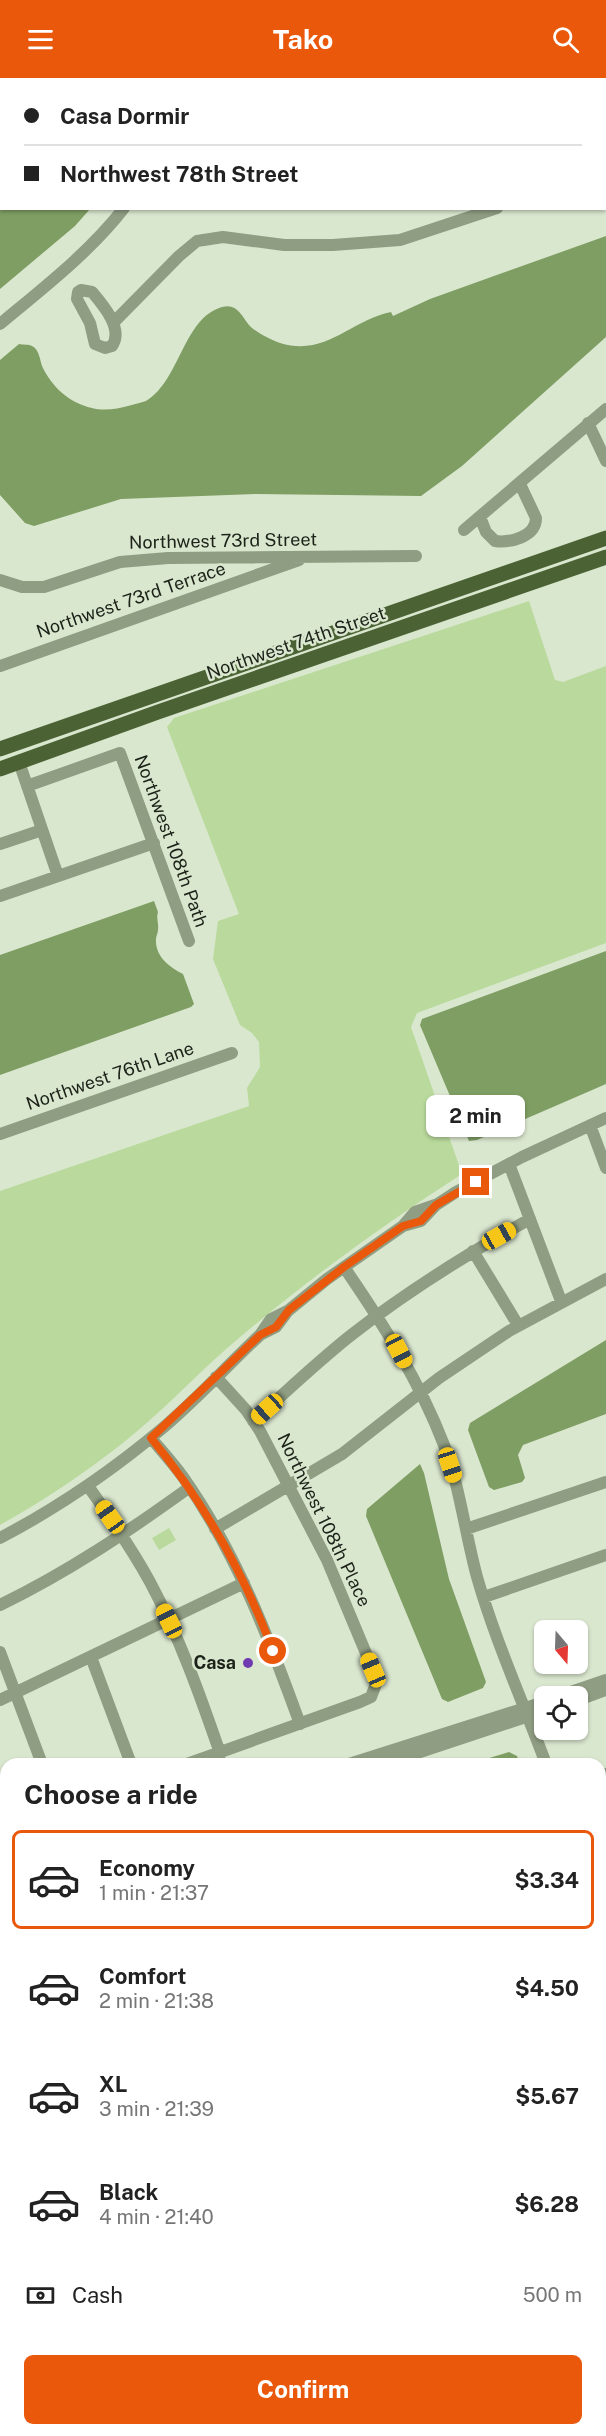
<!DOCTYPE html>
<html lang="en">
<head>
<meta charset="utf-8">
<style>
	body { margin:0; font-family:"Public Sans",sans-serif; background:#f2f2f2; color:#222; height:100vh; display:flex; flex-direction:column; font-size:22px; white-space:nowrap }
	* { box-sizing:border-box; margin:0 }
	p { font-size:20px; color:#767676 }
	.icon { flex:none; width:33px; height:33px; fill:none; stroke:currentColor; stroke-width:2; stroke-linecap:round; stroke-linejoin:round }
	.map { position:relative; flex:1; overflow:hidden }
	.drawer { position:absolute; left:0px; top:1680px; width:606px; height:678px; display:flex; flex-direction:column; background:#fff; border-radius:18px 18px 0 0; box-shadow:0 2px 4px #0004 }
	.drawer>* { flex:none }
	.banner { position:absolute; left:0px; top:0px; width:606px; height:132px; box-shadow:0 2px 4px #0004; display:grid; align-content:center; height:132px; padding:0 24px; background:#fff }
	.needle { width:39px; rotate:161deg }
	.buttons { position:absolute; left:534px; top:1542px; display:grid; gap:12px }
	.buttons a { display:grid; place-items:center; width:54px; height:54px; border-radius:9px; background:#fff; box-shadow:0 2px 4px #0004; font-size:30px }
	.end { position:absolute; width:27px; height:27px; margin:-14px; border:8px solid #ea580c; background:#fff; box-shadow:0 0 0 3px #fff }
	.from { border-radius:50% }
	.bubble { position:absolute; height:42px; border-radius:9px; background:#fff; box-shadow:0 2px 4px #0004; font-size:20px; font-weight:700; line-height:42px; text-align:center }
	.car { position:absolute; width:18px; height:36px; margin:-18px -9px; border-radius:8px; box-shadow:0 0 4px 2px #0007; background:linear-gradient(#f5c518 24%,#345 0 40%,#f5c518 0 76%,#345 0 86%,#f5c518 0) }
	.banner b { display:flex; align-items:center; gap:21px; height:57px; font-size:22px }
	.banner b+b { border-top:2px solid #e0e0e0 }
	.banner i { width:15px; height:15px; background:#222 }
	ul { padding:0; list-style:none }
	li { display:flex; align-items:center; gap:18px; height:99px; margin:0 12px 9px; padding:0 12px; border:3px solid transparent; border-radius:9px }
	li div { flex:1 }
	li b { display:block; font-size:22px }
	li em { font-style:normal; font-weight:700 }
	li.current { border-color:#ea580c }
	li>.icon { width:54px; height:54px; stroke-width:1.5 }
	h2 { padding:0 24px; font-size:27px; line-height:72px }
	.pay { display:flex; align-items:center; gap:15px; height:66px; padding:0 24px; font-size:22px }
	.pay p { margin-inline-start:auto }
	.action { display:flex; gap:12px; margin-top:auto; padding:12px 24px }
	.action a { flex:1; height:69px; border-radius:9px; background:#ea580c; color:#fff; font-size:24px; font-weight:700; line-height:69px; text-align:center }
	header { display:flex; justify-content:space-between; align-items:center; height:78px; padding:0 24px; background:#ea580c; color:#fff; font-size:27px; font-weight:700 }
	.map>svg:first-child { display:block }
</style>
</head>
<body>
<header><svg class="icon" aria-label="menu" viewBox="0 0 24 24"><path d="M4 6h16M4 12h16M4 18h16"/></svg>Tako<svg class="icon" aria-label="search" viewBox="0 0 24 24"><circle cx="10" cy="10" r="6"/><path d="M15 15l6 6"/></svg></header>
<div class="map">
<svg width="606" height="2358" viewBox="0 0 606 2358">
	<rect width="100%" height="100%" fill="#dae7cf"/>
	<path fill="#b9da9c" d="M529 523 555 602 563 604 606 588V865L417 935 411 949 462 1096C384 1146 310 1200 239 1260 203 1290 171 1325 135 1355 93 1390 48 1420 0 1447V1113L249 1028 247 1010 260 989 259 964 252 955 240 947 213 881 218 843 239 836 167 649 174 640Z
		M169 1450 176 1462 159 1472 152 1460Z"/>
	<path fill="#98b87b" d="M3 1827 6 1828V2298L0 2282V1828Z
		M35 2352H202L204 2358H34Z"/>
	<path fill="#7f9e63" d="M0 63 2 130 90 131 75 148 0 211Z
		M606 158V259L462 388 421 418 255 416 121 421 34 448 25 445 0 417V282L19 266C23 267 29 266 32 268 39 271 40 282 42 288 52 309 69 325 92 330 103 333 118 331 128 328 134 326 141 325 146 323 180 303 183 240 222 229 237 225 241 237 249 247 255 254 272 262 280 265 327 279 350 242 391 234L393 238 430 221Z
		M154 823 158 834C156 841 159 845 158 852 158 855 156 858 156 861 155 879 170 889 183 896L194 926 191 929 0 997V877Z
		M606 873V1006L477 1062 469 1063 420 947 422 941Z
		M606 1262V1336L523 1367 518 1377 525 1400 522 1404 494 1412 489 1409 468 1352 470 1345Z
		M420 1386 424 1395 449 1501 486 1604 483 1610 448 1624 442 1621 366 1438 367 1431Z
		M509 1674 517 1678 520 1686H470Z"/>
	<g fill="none" stroke-linecap="round" stroke-linejoin="round">
		<path stroke="#8f9d83" stroke-width="12" d="M102 0 103 2
			M125 0 126 2
			M418 0 419 2
			M36 2 39 0
			M309 2V0
			M604 6 606 5
			M0 10 2 11
			M604 26H606
			M604 96H606
			M81 212 92 214C103 227 124 251 112 268L105 270 95 266 90 245 77 221 78 214Z
			M113 245 179 178 197 163 223 159 284 167H333L400 162 497 130
			M0 246C43 210 89 175 124 130
			M588 345 606 383
			M480 439 486 454 495 463C510 465 536 459 536 440L520 406
			M464 452 606 331
			M0 502 22 509H44L120 484 168 480 416 478
			M0 588 299 482
			M19 684 58 798
			M27 708 120 675 189 863
			M0 766 42 752
			M0 818 154 765
			M590 1047 606 1090
			M0 1056 232 975
			M509 1086 561 1223
			M403 1148 415 1134 435 1127
			M473 1173 518 1247
			M344 1189C383 1246 419 1302 444 1367 460 1409 465 1455 477 1499 495 1562 523 1624 546 1686
			M260 1257 276 1249 288 1233
			M253 1343C285 1315 316 1285 350 1258 406 1214 467 1176 530 1141
			M151 1360C161 1372 173 1385 183 1399 236 1474 269 1560 300 1646
			M88 1408C110 1439 132 1471 150 1504 179 1558 200 1617 220 1675L218 1686
			M215 1451 342 1376 439 1300 509 1253 606 1201
			M466 1451 606 1404
			M0 1460C59 1429 113 1392 164 1349 197 1321 228 1287 260 1257L271 1241 289 1232 327 1201 403 1148 421 1143 436 1127 456 1114 522 1079 606 1040
			M484 1519 606 1477
			M0 1527C68 1494 129 1453 190 1409
			M0 1574 42 1686
			M91 1579 131 1686
			M559 1618 606 1602
			M0 1622 244 1505
			M578 1622 606 1612
			M187 1686 360 1624 371 1619 376 1606 373 1592 327 1482 260 1353 246 1332 216 1299
			M349 1686 544 1624
			M384 1686 544 1633
			M600 1698 606 1696
			M0 1807 6 1805
			M0 1820 6 1818
			M600 1827 606 1837
			M600 1840 606 1860
			M606 1863 604 1869 606 1875
			M600 1974 606 1972
			M600 2020 606 2017
			M600 2063 606 2080
			M600 2112 606 2110
			M600 2171 606 2169"/>
		<path stroke="#4b6334" stroke-width="15" d="M0 671 606 460
			M0 691 158 634 606 479
			M0 1731 6 1747
			M0 1773 6 1790
			M215 2352 217 2358
			M232 2352 235 2358"/>
	</g>
	<g fill="none" stroke-linecap="round" stroke-linejoin="round">
		<path stroke="#ea580c" stroke-width="8" d="M273 1573C244 1495 203 1423 151 1360L260 1257 276 1249 289 1232 344 1189 403 1148 421 1143 436 1127 476 1104"/>
	</g>
	<circle fill="#723ab0" stroke="#dae7cf" stroke-width="2" cx="248" cy="1585" r="6"/>
	<g text-anchor="middle" stroke-width="5" stroke-linejoin="round" paint-order="stroke">
		<g font-size="18" fill="#1d2219" stroke="#dae7cf">
			<text transform="translate(223 463) rotate(-1)" y="6">Northwest 73rd Street</text>
			<text transform="translate(131 522) rotate(-19)" y="6">Northwest 73rd Terrace</text>
			<text transform="translate(296 565) rotate(-19)" y="6">Northwest 74th Street</text>
			<text transform="translate(171 763) rotate(70)" y="6">Northwest 108th Path</text>
			<text transform="translate(110 998) rotate(-19)" y="6">Northwest 76th Lane</text>
			<text transform="translate(324 1442) rotate(64)" y="6">Northwest 108th Place</text>
		</g>
		<g font-size="18" font-weight="bold" fill="#1d2219" stroke="#dae7cf" text-anchor="end">
			<text x="236" y="1591">Casa</text>
		</g>
	</g>
</svg>
<div class="buttons">
<a><svg class="needle" viewBox="-14 -14 28 28"><path d="M0-13l5 13h-10z" fill="#e53935"/><path d="M0 13l5-13h-10z" fill="#767676"/></svg></a>
<a><svg class="icon" aria-label="locate" viewBox="0 0 24 24"><circle cx="12" cy="12" r="6"/><path d="M12 2v4M12 18v4M2 12h4M18 12h4"/></svg></a>
</div>
<i class="end from" style="left:273px;top:1573px"></i>
<i class="end" style="left:476px;top:1104px"></i>
<div class="bubble" style="left:426px;top:1017px;width:99px">2 min</div>
<i class="car" style="left:499px;top:1158px;rotate:61deg"></i>
<i class="car" style="left:399px;top:1273px;rotate:152deg"></i>
<i class="car" style="left:267px;top:1331px;rotate:228deg"></i>
<i class="car" style="left:450px;top:1387px;rotate:162deg"></i>
<i class="car" style="left:110px;top:1439px;rotate:325deg"></i>
<i class="car" style="left:169px;top:1543px;rotate:334deg"></i>
<i class="car" style="left:373px;top:1592px;rotate:337deg"></i>
<div class="banner">
<b><i class="from"></i>Casa Dormir</b>
<b><i></i>Northwest 78th Street</b>
</div>
<section class="drawer">
<h2>Choose a ride</h2>
<ul>
<li class="current"><svg class="icon" aria-label="car" viewBox="0 0 24 24"><path d="M5 17H2v-5l4-1 3-4h7l3 4 3 1v5h-3M9 17h6M6 11h13"/><circle cx="7" cy="17" r="2"/><circle cx="17" cy="17" r="2"/></svg><div><b>Economy</b><p>1 min · 21:37</p></div><em>$3.34</em></li>
<li><svg class="icon" aria-label="car" viewBox="0 0 24 24"><path d="M5 17H2v-5l4-1 3-4h7l3 4 3 1v5h-3M9 17h6M6 11h13"/><circle cx="7" cy="17" r="2"/><circle cx="17" cy="17" r="2"/></svg><div><b>Comfort</b><p>2 min · 21:38</p></div><em>$4.50</em></li>
<li><svg class="icon" aria-label="car" viewBox="0 0 24 24"><path d="M5 17H2v-5l4-1 3-4h7l3 4 3 1v5h-3M9 17h6M6 11h13"/><circle cx="7" cy="17" r="2"/><circle cx="17" cy="17" r="2"/></svg><div><b>XL</b><p>3 min · 21:39</p></div><em>$5.67</em></li>
<li><svg class="icon" aria-label="car" viewBox="0 0 24 24"><path d="M5 17H2v-5l4-1 3-4h7l3 4 3 1v5h-3M9 17h6M6 11h13"/><circle cx="7" cy="17" r="2"/><circle cx="17" cy="17" r="2"/></svg><div><b>Black</b><p>4 min · 21:40</p></div><em>$6.28</em></li>
</ul>
<div class="pay"><svg class="icon" aria-label="cash" viewBox="0 0 24 24"><path d="M3 7h18v10H3z"/><circle cx="12" cy="12" r="2"/></svg>Cash<p>500 m</p></div>
<div class="action"><a>Confirm</a></div>
</section>
</div>
</body>
</html>
